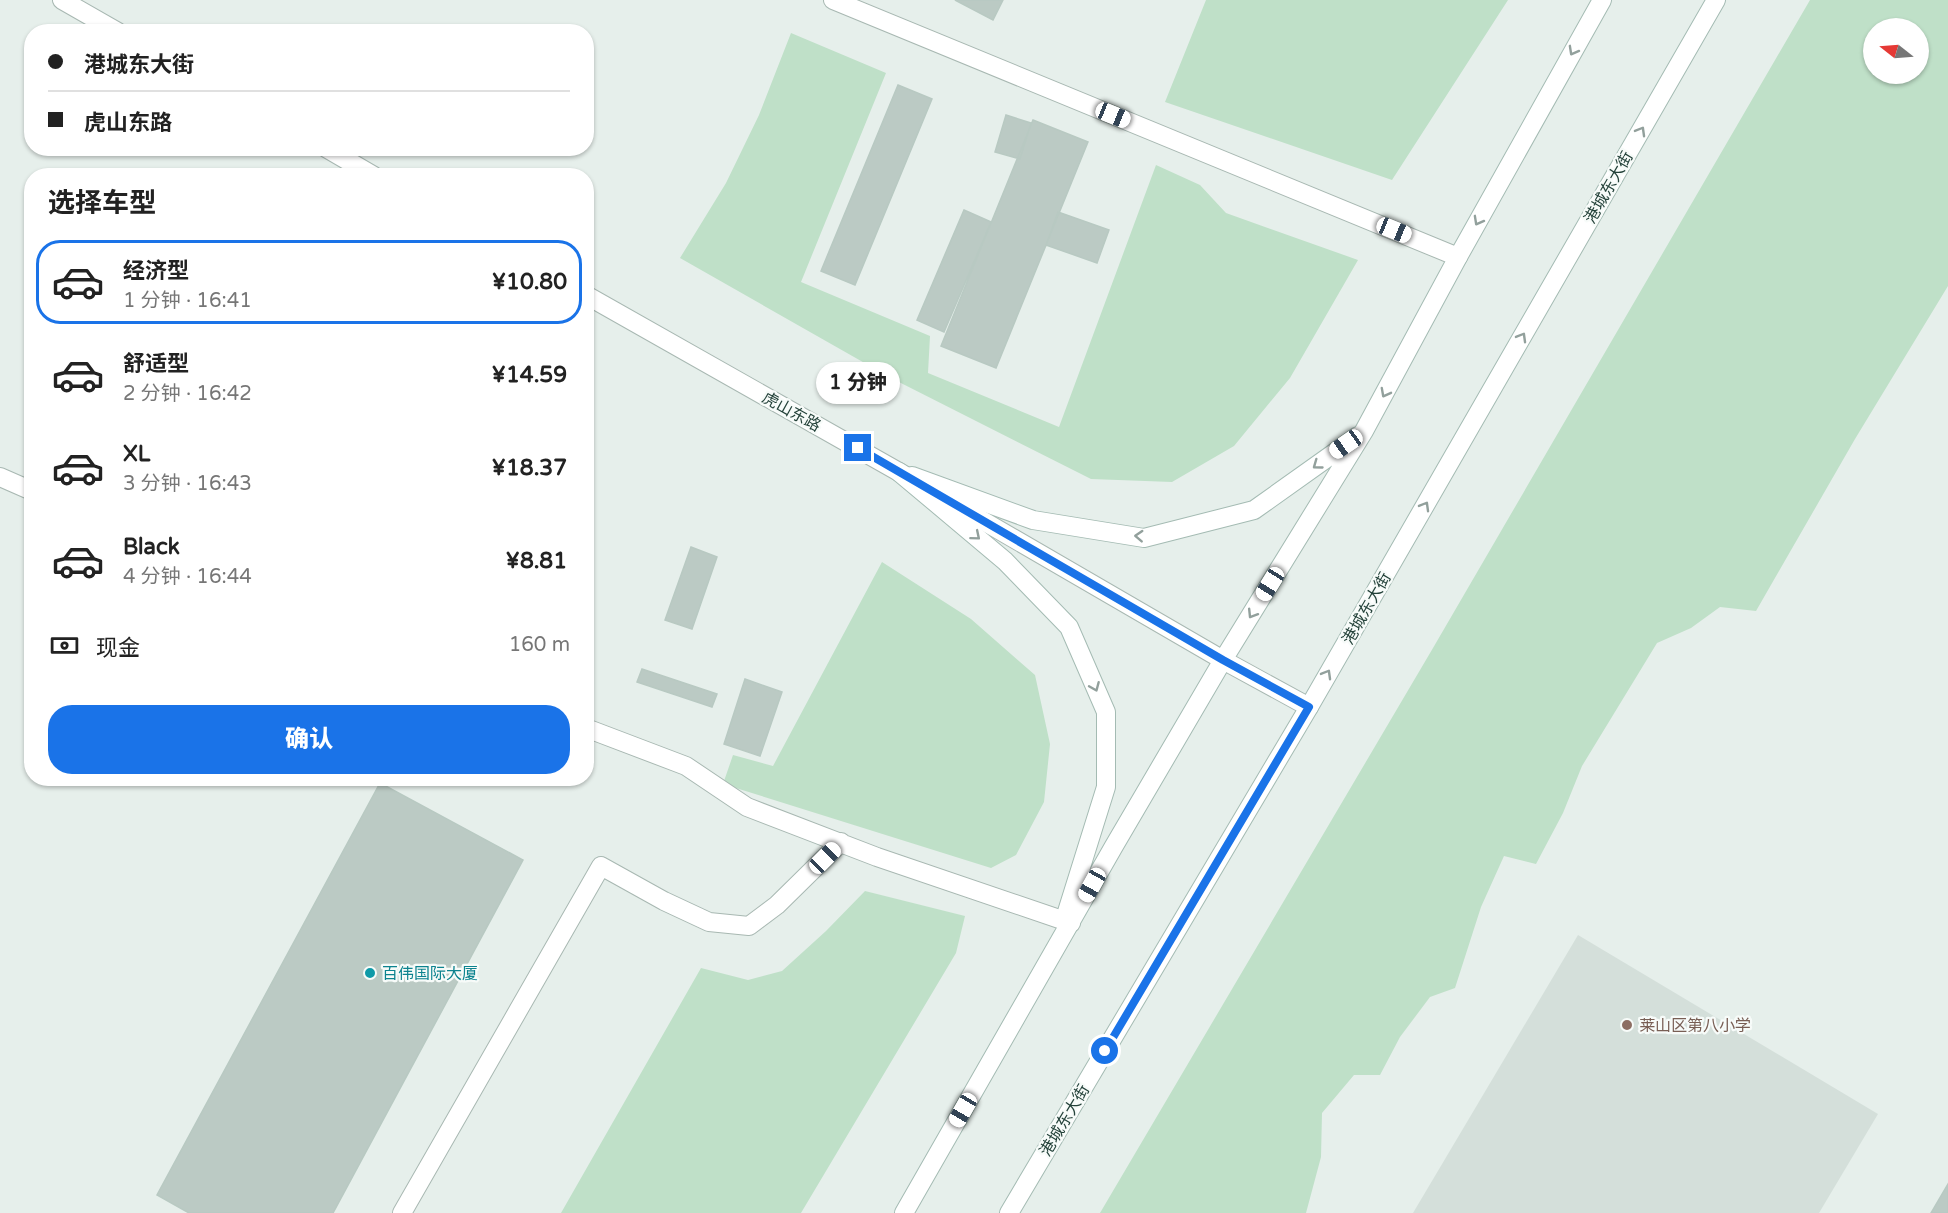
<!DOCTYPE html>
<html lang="zh">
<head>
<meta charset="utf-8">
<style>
	body { margin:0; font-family:"Varela Round","Noto Sans SC",sans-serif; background:#f2f2f2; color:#222; height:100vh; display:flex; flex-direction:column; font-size:22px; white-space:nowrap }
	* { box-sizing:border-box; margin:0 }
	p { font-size:20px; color:#767676 }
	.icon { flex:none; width:33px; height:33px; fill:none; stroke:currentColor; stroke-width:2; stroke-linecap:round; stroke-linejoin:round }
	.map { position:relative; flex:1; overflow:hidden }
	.panel { position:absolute; left:24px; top:168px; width:570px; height:618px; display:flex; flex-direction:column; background:#fff; border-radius:24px; box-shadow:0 2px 4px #0004 }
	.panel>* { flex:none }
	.hud { position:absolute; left:24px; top:24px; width:570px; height:132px; border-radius:24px; box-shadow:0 2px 4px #0004; display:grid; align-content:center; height:132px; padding:0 24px; background:#fff }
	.needle { width:39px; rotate:287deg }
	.controls { position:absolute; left:1863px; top:18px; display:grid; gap:12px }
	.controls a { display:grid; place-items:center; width:66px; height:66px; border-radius:50%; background:#fff; box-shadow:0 2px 4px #0004; font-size:30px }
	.end { position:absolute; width:27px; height:27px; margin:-14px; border:8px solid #1a73e8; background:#fff; box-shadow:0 0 0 3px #fff }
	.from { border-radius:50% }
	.bubble { position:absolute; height:42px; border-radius:21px; background:#fff; box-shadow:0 2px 4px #0004; font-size:20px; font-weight:800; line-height:42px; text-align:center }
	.car { position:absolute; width:18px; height:36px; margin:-18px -9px; border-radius:8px; box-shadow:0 0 4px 2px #0007; background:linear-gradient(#fff 24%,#345 0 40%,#fff 0 76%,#345 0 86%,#fff 0) }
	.hud b { display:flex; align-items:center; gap:21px; height:57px; font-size:22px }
	.hud b+b { border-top:2px solid #e0e0e0 }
	.hud i { width:15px; height:15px; background:#222 }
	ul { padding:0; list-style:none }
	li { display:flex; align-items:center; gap:18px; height:84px; margin:0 12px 9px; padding:0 12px; border:3px solid transparent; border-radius:24px }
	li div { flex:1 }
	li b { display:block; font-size:22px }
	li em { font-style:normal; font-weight:800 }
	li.current { border-color:#1a73e8 }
	li>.icon { width:54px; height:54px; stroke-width:1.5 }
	h2 { padding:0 24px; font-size:27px; line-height:72px }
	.pay { display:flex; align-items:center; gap:15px; height:66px; padding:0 24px; font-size:22px }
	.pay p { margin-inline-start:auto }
	.cta { display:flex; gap:12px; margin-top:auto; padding:12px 24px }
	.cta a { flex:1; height:69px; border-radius:24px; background:#1a73e8; color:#fff; font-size:24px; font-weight:800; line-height:69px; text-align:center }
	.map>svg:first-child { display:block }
</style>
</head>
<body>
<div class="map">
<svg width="1948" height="1213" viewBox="0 0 1948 1213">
	<rect width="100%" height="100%" fill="#e6efeb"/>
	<path fill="#d4dfda" d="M1578 935 1878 1114 1819 1213H1413Z"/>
	<path fill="#bfe0c8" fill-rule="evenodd" d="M1206 0H1508L1392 180 1165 102Z
		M1810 0H1948V286L1855 439 1756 611 1720 607 1691 628 1657 643 1582 766 1563 813 1536 864 1504 856 1481 907 1455 988 1430 997 1400 1037 1380 1075H1354L1322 1113 1321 1157 1306 1213H1100L1433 648ZM1918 28V74H1874V28Z
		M791 33 886 73 801 282 930 336 928 373 1059 427 1156 165 1200 185 1226 213 1358 260 1290 378 1234 446 1172 482 1091 479 891 378 680 258 726 183 759 115Z
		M882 562 971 619 1035 675 1050 744 1044 802 1016 855 991 868 723 784 733 755 773 766Z
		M865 891 965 916 956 953 801 1213H561L701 968 748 980 782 971 826 931Z"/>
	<path fill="#bbcac4" stroke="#b8c9c2" stroke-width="1.5" d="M955 0H1003L993 20Z
		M898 85 932 99 855 285 821 271Z
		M1006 115 1031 123 1020 159 995 152Z
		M1033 120 1088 142 996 368 941 346Z
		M964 210 991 222 944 332 917 320Z
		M1058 212 1109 230 1097 263 1046 245Z
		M691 547 717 557 692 629 665 620Z
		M642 669 717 694 712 707 637 682Z
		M745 679 782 692 760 756 724 744Z
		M380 783 523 860 333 1213H189L157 1195Z
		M1948 1184V1213H1931Z"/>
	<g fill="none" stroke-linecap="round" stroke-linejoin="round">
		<defs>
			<path id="minor" d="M833 0 1458 257
				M0 477 32 491
				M586 728 686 766 747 807 877 857 1071 923
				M402 1213 601 866 664 901 709 922 749 926 777 905 841 842"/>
			<path id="tertiary" d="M62 0 118 32
				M326 148 374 176
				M586 295 899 472 1223 660 1309 707"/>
			<path id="secondary" d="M899 472 1005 561 1069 627 1106 712V787L1066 915
				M912 476 1033 520 1144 538 1254 510 1358 436
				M904 1213 1114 846 1223 660 1364 431 1458 257 1602 0
				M1009 1213 1309 707 1716 0"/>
		</defs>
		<use href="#minor" stroke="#a8b8b2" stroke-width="20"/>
		<use href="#tertiary" stroke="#a8b8b2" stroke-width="20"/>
		<use href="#secondary" stroke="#a4bbb3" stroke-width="20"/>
		<use href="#minor" stroke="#fff" stroke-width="18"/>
		<use href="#tertiary" stroke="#fff" stroke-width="18"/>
		<use href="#secondary" stroke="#fff" stroke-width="18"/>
	</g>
	<defs><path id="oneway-chevron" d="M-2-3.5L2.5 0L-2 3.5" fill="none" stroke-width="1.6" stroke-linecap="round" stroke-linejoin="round" transform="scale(1.5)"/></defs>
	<g stroke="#92a09c">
		<use href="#oneway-chevron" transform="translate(1573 51) rotate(119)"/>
		<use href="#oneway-chevron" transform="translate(1641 131) rotate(-60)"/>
		<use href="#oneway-chevron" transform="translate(1478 221) rotate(119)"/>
		<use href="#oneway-chevron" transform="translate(1522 337) rotate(-60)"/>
		<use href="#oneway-chevron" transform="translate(1385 393) rotate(118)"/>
		<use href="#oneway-chevron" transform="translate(1317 465) rotate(144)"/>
		<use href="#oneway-chevron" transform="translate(1425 506) rotate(-60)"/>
		<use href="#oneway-chevron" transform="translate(976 536) rotate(40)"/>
		<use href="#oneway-chevron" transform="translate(1139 536) rotate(-177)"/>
		<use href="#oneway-chevron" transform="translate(1252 614) rotate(122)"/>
		<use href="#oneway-chevron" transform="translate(1327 674) rotate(-60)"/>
		<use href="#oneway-chevron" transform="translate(1095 687) rotate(67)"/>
	</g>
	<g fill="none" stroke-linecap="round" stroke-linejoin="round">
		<path stroke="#1a73e8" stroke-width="8" d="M858 448 1223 660 1309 707 1105 1051"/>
	</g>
	<circle fill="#0f9aa8" stroke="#f7fbf9" stroke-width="2" cx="370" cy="973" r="6"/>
	<circle fill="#8d6e63" stroke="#f7fbf9" stroke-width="2" cx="1627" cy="1025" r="6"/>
	<g text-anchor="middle" stroke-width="4.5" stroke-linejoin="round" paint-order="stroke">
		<g font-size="16" fill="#24423a" stroke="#f7fbf9">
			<text transform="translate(1608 187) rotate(-60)" y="6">港城东大街</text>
			<text transform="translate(792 411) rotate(29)" y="6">虎山东路</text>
			<text transform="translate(1366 608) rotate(-60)" y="6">港城东大街</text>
			<text transform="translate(1064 1120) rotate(-59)" y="6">港城东大街</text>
		</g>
		<g font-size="16" fill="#0d838f" stroke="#f7fbf9" text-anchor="start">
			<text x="382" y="979">百伟国际大厦</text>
		</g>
		<g font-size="16" fill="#785e54" stroke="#f7fbf9" text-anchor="start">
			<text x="1639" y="1031">莱山区第八小学</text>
		</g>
	</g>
</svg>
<div class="controls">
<a><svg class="needle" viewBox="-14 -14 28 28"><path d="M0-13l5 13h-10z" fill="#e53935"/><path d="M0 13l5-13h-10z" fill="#767676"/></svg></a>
</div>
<i class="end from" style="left:1105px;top:1051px"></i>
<i class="end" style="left:858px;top:448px"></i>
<div class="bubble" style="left:816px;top:362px;width:84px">1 分钟</div>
<i class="car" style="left:1113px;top:115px;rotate:112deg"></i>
<i class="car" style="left:1394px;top:230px;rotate:112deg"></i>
<i class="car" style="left:1346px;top:444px;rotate:235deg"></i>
<i class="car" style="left:1270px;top:584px;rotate:212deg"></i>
<i class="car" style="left:825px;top:858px;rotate:45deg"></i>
<i class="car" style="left:1092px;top:885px;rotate:209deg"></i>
<i class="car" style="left:963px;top:1110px;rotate:210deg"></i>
<div class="hud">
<b><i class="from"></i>港城东大街</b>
<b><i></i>虎山东路</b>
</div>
<section class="panel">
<h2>选择车型</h2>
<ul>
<li class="current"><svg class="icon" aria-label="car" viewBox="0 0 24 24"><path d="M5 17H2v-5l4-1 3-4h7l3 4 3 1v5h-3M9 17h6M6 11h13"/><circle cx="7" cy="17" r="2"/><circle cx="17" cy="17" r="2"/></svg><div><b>经济型</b><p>1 分钟 · 16:41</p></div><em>¥10.80</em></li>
<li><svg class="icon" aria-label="car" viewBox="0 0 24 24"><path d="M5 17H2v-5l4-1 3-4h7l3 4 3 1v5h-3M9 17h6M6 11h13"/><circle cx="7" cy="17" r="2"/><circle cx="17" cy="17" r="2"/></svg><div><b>舒适型</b><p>2 分钟 · 16:42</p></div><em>¥14.59</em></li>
<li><svg class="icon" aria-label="car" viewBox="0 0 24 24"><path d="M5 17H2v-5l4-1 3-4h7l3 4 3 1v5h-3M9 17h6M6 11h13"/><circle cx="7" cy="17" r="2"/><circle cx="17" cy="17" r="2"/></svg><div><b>XL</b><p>3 分钟 · 16:43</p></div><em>¥18.37</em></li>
<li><svg class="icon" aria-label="car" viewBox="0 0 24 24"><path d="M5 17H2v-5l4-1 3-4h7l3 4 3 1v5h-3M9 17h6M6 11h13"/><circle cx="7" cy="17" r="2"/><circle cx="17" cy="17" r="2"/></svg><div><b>Black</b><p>4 分钟 · 16:44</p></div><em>¥8.81</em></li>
</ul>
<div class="pay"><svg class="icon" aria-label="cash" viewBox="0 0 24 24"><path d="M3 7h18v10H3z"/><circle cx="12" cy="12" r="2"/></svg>现金<p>160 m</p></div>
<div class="cta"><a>确认</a></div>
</section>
</div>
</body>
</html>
